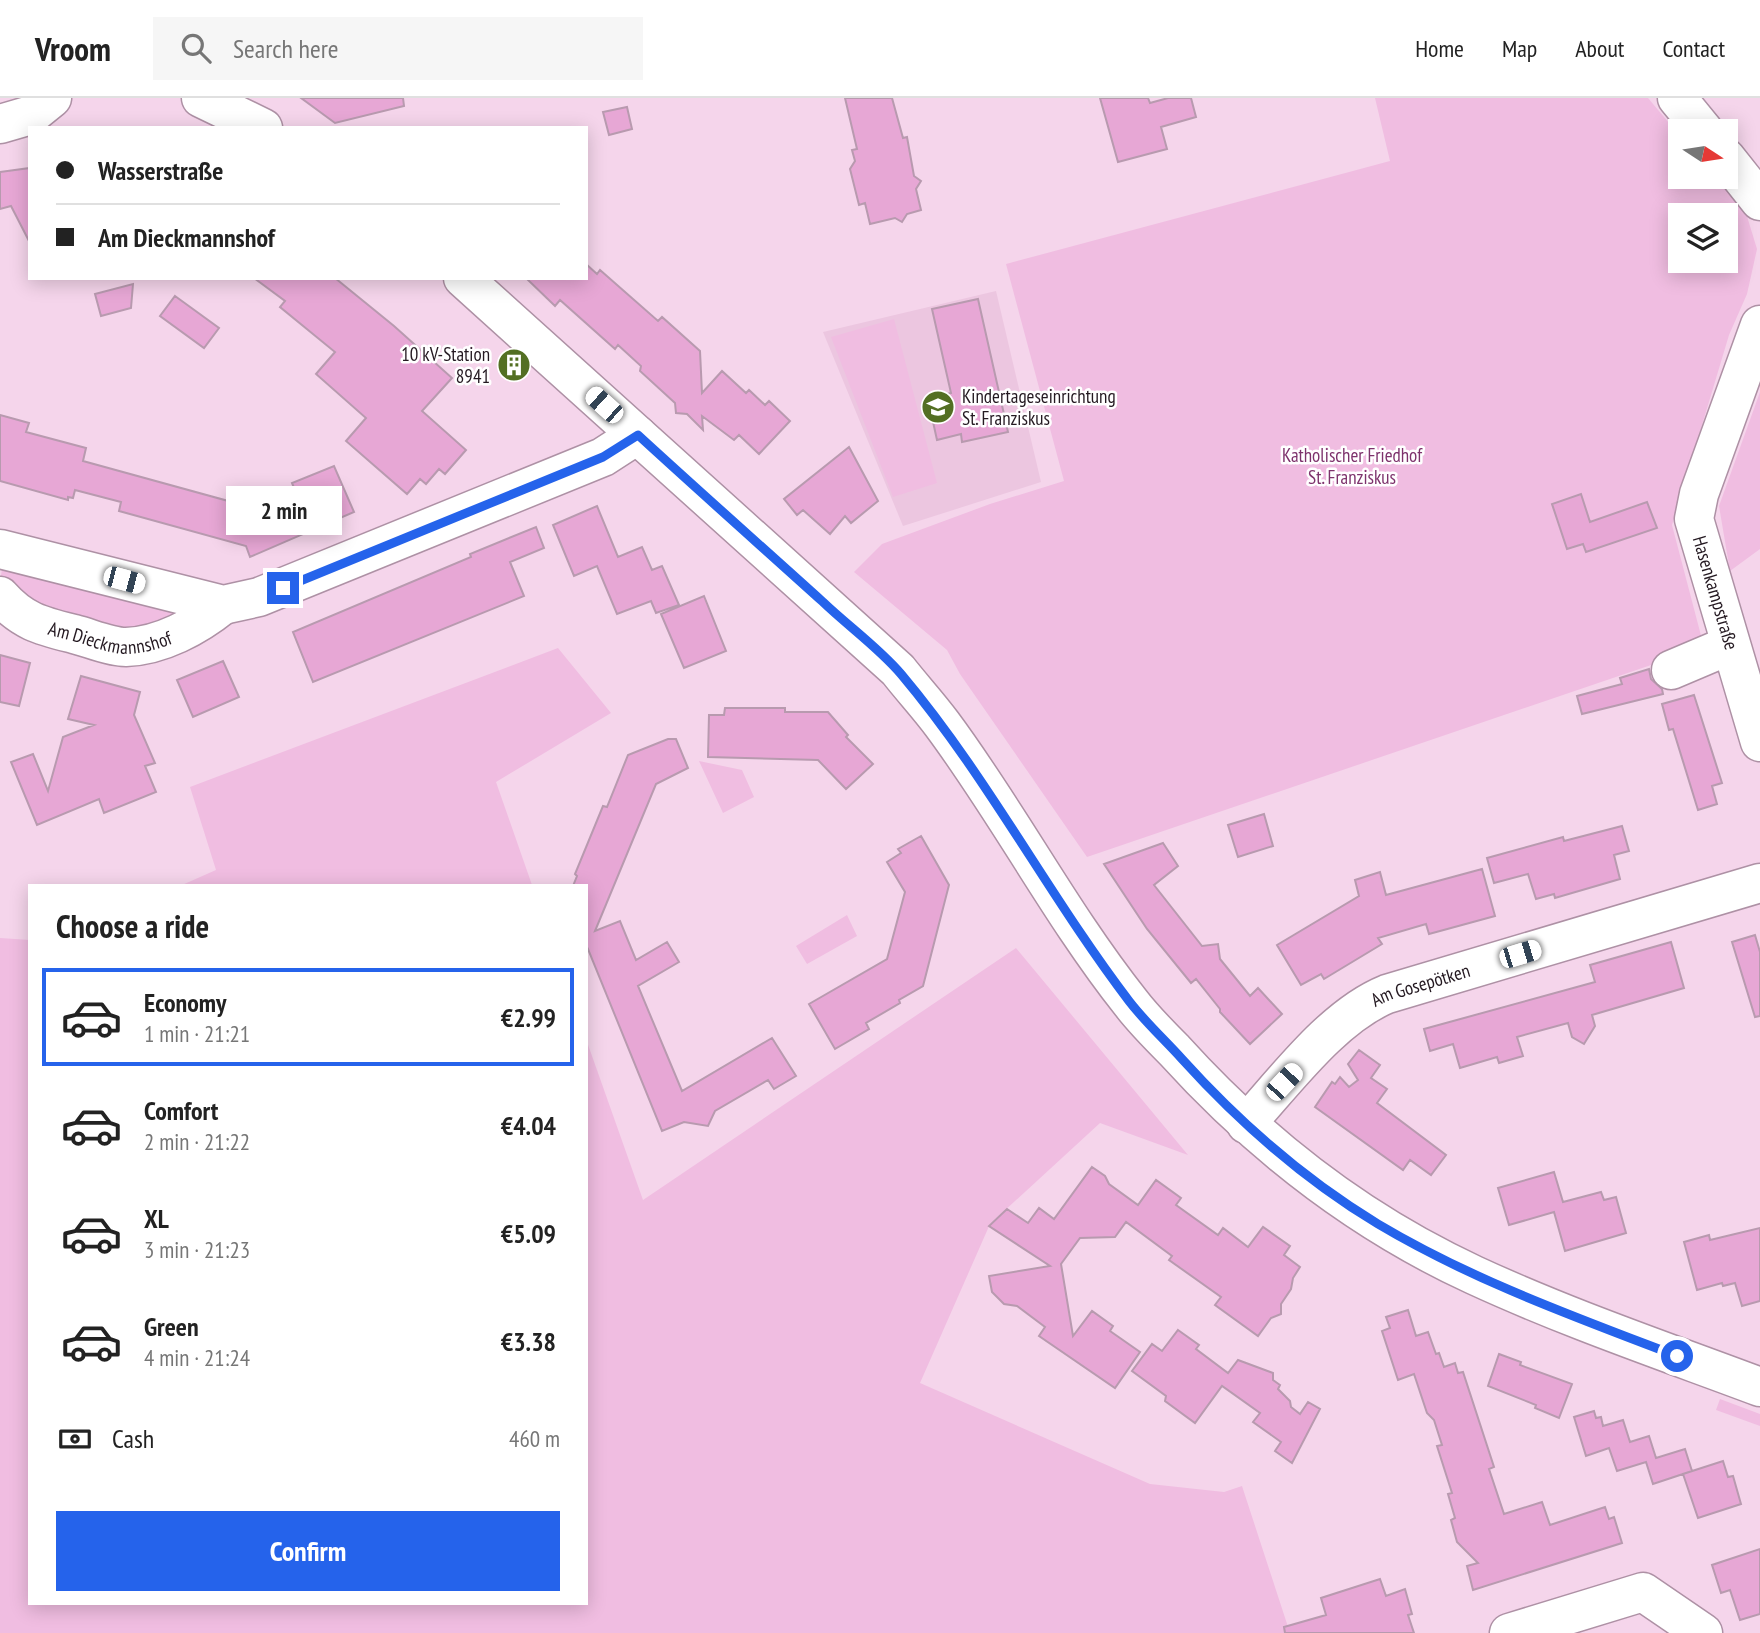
<!DOCTYPE html>
<html lang="en">
<head>
<meta charset="utf-8">
<style>
	body { margin:0; font-family:"PT Sans Narrow",sans-serif; background:#f6f6f6; color:#222; height:100vh; display:flex; flex-direction:column; font-size:26px; white-space:nowrap }
	* { box-sizing:border-box; margin:0 }
	p { font-size:23px; color:#767676 }
	.icon { flex:none; width:38px; height:38px; fill:none; stroke:currentColor; stroke-width:2; stroke-linecap:round; stroke-linejoin:round }
	.map { position:relative; flex:1; overflow:hidden }
	.drawer { position:absolute; left:28px; top:786px; width:560px; height:721px; display:flex; flex-direction:column; background:#fff; border-radius:0px; box-shadow:0 4px 18px #0003 }
	.drawer>* { flex:none }
	.top-card { position:absolute; left:28px; top:28px; width:560px; height:154px; border-radius:0px; box-shadow:0 4px 18px #0003; display:grid; align-content:center; height:154px; padding:0 28px; background:#fff }
	.needle { width:46px; rotate:102deg }
	.buttons { position:absolute; left:1668px; top:21px; display:grid; gap:14px }
	.buttons a { display:grid; place-items:center; width:70px; height:70px; border-radius:0px; background:#fff; box-shadow:0 4px 18px #0003; font-size:35px }
	.end { position:absolute; width:32px; height:32px; margin:-16px; border:9px solid #2563eb; background:#fff; box-shadow:0 0 0 4px #fff }
	.from { border-radius:50% }
	.bubble { position:absolute; height:49px; border-radius:0px; background:#fff; box-shadow:0 4px 18px #0003; font-size:23px; font-weight:800; line-height:49px; text-align:center }
	.car { position:absolute; width:21px; height:42px; margin:-21px -10px; border-radius:9px; box-shadow:0 0 5px 2px #0007; background:linear-gradient(#fff 24%,#345 0 40%,#fff 0 76%,#345 0 86%,#fff 0) }
	.top-card b { display:flex; align-items:center; gap:24px; height:66px; font-size:26px }
	.top-card b+b { border-top:2px solid #e0e0e0 }
	.top-card i { width:18px; height:18px; background:#222 }
	ul { padding:0; list-style:none }
	li { display:flex; align-items:center; gap:21px; height:98px; margin:0 14px 10px; padding:0 14px; border:4px solid transparent; border-radius:0px }
	li div { flex:1 }
	li b { display:block; font-size:26px }
	li em { font-style:normal; font-weight:800 }
	li.current { border-color:#2563eb }
	li>.icon { width:63px; height:63px; stroke-width:1.5 }
	h2 { padding:0 28px; font-size:32px; line-height:84px }
	.pay { display:flex; align-items:center; gap:18px; height:77px; padding:0 28px; font-size:26px }
	.pay p { margin-inline-start:auto }
	.button { display:flex; gap:14px; margin-top:auto; padding:14px 28px }
	.button a { flex:1; height:80px; border-radius:0px; background:#2563eb; color:#fff; font-size:28px; font-weight:800; line-height:80px; text-align:center }
	header { display:flex; align-items:center; gap:42px; box-sizing:border-box; height:98px; padding:0 35px; background:#fff; border-bottom:2px solid #e0e0e0 }
	header strong { font-size:33px }
	nav { display:flex; gap:38px; margin-inline-start:auto; font-size:24px }
	.search { width:490px; height:63px; background:#f6f6f6; display:flex; align-items:center; gap:18px; box-sizing:border-box; padding:0 24px; border-radius:0px; color:#767676; font-size:26px }
	.map>svg:first-child { display:block }
</style>
</head>
<body>
<header>
<strong>Vroom</strong>
<div class="search"><svg class="icon" aria-label="search" viewBox="0 0 24 24"><circle cx="10" cy="10" r="6"/><path d="M15 15l6 6"/></svg>Search here</div>
<nav><a>Home</a><a>Map</a><a>About</a><a>Contact</a></nav>
</header>
<div class="map">
<svg width="1760" height="1535" viewBox="0 0 1760 1535">
	<rect width="100%" height="100%" fill="#f5d5eb"/>
	<path fill="#ecc6e0" d="M996 193 1041 384 903 428 823 234Z"/>
	<path fill="#f0bde1" fill-rule="evenodd" d="M1375 0H1648L1680 38V79H1715L1746 115 1757 151 1747 196 1729 237 1672 427 1704 549 1087 759 960 576 947 552 854 474 882 446 990 406 1064 383 1006 166 1390 63ZM1680 117H1726V163H1680Z
		M894 221 937 385 893 399 831 239Z
		M1760 294V451L1730 473 1719 408Z
		M2 471 170 508 174 520 156 534 64 528 0 484Z
		M558 550 611 615 496 684 532 787H182L216 772 190 689Z
		M699 663 742 672 754 699 723 715Z
		M847 817 857 838 807 866 796 848Z
		M0 840 30 842V1505H586V941L643 1102 1016 850 1188 1057 1100 1025 990 1126 920 1285 1150 1386 1224 1394 1242 1388 1290 1535H0Z
		M1720 1301 1760 1316V1328L1716 1312Z"/>
	<path fill="#e7a7d5" stroke="#b89aaf" stroke-width="2" d="M301 0H403L404 8 335 25Z
		M845 0H892L903 40 907 39 914 78 921 83 916 91 921 112 907 116 902 124 895 120 870 126 865 105 859 107 850 71 855 63 852 52 857 51Z
		M1100 0H1148L1150 5 1168 0H1191L1196 19 1161 29 1167 51 1118 64Z
		M627 9 632 31 609 37 603 14Z
		M30 70V145L11 108 0 111V74Z
		M586 166 597 176 600 172 658 223 662 219 700 253 702 295 722 273 746 295 749 292 765 307 769 303 790 323 759 356 739 337 734 342 702 318 703 332 687 316 676 315 675 305 640 273 641 268 618 247 615 251 560 202 555 208 526 180H586Z
		M254 180H335L394 228 452 280 422 313 466 352 445 376 439 371 426 386 420 381 407 396 346 343 366 320 316 276 335 254 280 209 285 203Z
		M133 186 131 210 101 218 95 196Z
		M175 198 219 230 204 250 160 218Z
		M978 201 1008 334 962 344 961 336 937 342 928 301 951 295 932 211Z
		M0 317 29 325 26 334 86 350 83 363 261 412 297 397 292 385 334 368 354 414 250 459 246 448 119 413 121 404 75 392 73 400 68 399V402L0 383Z
		M849 349 878 403 851 425 845 418 830 436 803 412 797 417 784 401Z
		M1581 396 1590 424 1647 404 1657 430 1586 454 1583 446 1567 451 1552 406Z
		M597 408 618 459 642 449 652 472 662 468 679 507 656 515 651 503 617 516 597 468 574 478 553 427Z
		M536 429 544 450 510 464 524 498 313 584 293 534 471 459 470 456Z
		M704 498 726 553 684 570 661 516Z
		M0 557 30 565 19 608 0 604Z
		M223 563 239 599 193 619 177 582Z
		M1649 571 1651 581 1662 591 1663 596 1582 616 1577 598 1622 586 1620 580Z
		M81 578 140 594 134 617 155 665 145 668 156 694 104 715 99 701 37 727 11 664 33 656 48 693 63 639 94 627 68 621Z
		M1694 597 1722 685 1712 688 1717 706 1698 712 1673 631 1669 632 1662 606Z
		M725 610H785V614H828L848 637 846 639 873 666 846 691 818 662 708 659 709 617H724Z
		M668 641H676L688 670 656 686 595 833 620 823 636 862 667 844 679 864 638 888 682 993 772 940 796 978 774 991 768 982 715 1013 708 1028 684 1024 662 1033 588 851 586 853V788H573L577 778 575 776 603 708 607 709 628 657Z
		M1264 716 1273 748 1238 759 1228 727Z
		M1622 728 1629 753 1614 757 1620 781 1555 800 1554 796 1536 801 1528 776 1494 785 1487 760 1563 739 1564 743Z
		M921 738 949 787 923 888 899 902 900 905 866 925 869 931 835 951 809 906 887 861 905 794 887 764 901 755 898 751Z
		M1163 745 1178 768 1154 787 1202 848 1218 846 1220 861 1250 898 1258 890 1282 916 1250 946 1220 914V911L1196 881 1191 885 1147 831 1104 766Z
		M1482 771 1495 818 1429 836 1426 826 1378 840 1382 846 1324 881 1321 876 1301 887 1277 847 1359 798 1355 782 1380 774 1386 797Z
		M1755 837 1760 854V918L1755 919 1732 844Z
		M1671 844 1684 890 1592 917 1595 928 1584 946 1572 939 1568 925 1517 939 1523 958 1499 965 1497 959 1460 970 1453 946 1430 953 1424 931 1595 884 1590 867Z
		M1359 952 1380 967 1371 980 1387 991 1377 1005 1446 1057 1431 1077 1410 1062 1403 1072 1315 1009 1332 984 1335 986 1340 979 1349 989 1358 982 1348 966Z
		M1092 1069 1105 1078 1109 1086 1138 1107 1156 1082 1181 1100 1176 1107 1218 1137 1223 1130 1248 1149 1263 1129 1290 1148 1284 1157 1300 1169 1293 1180 1291 1191 1281 1206V1216L1271 1220 1258 1238 1215 1207 1221 1199 1169 1162 1172 1158 1126 1124 1115 1139 1080 1140 1061 1166 1073 1238 1092 1213 1113 1228 1110 1233 1140 1254 1115 1290 1039 1238 1045 1229 1017 1208 1004 1206 992 1194 989 1178 1050 1168 989 1128 1007 1111 1028 1125 1039 1110 1054 1121Z
		M1554 1074 1563 1104 1601 1094 1604 1102 1616 1099 1626 1135 1565 1153 1554 1114 1509 1127 1498 1090Z
		M1760 1130V1203L1742 1208 1735 1185 1723 1188 1722 1185 1697 1192 1684 1144 1709 1137 1710 1142Z
		M1408 1212 1416 1238 1428 1234 1436 1256 1439 1255 1444 1269 1455 1265 1458 1275 1463 1274 1494 1369 1489 1371 1504 1416 1542 1404 1550 1427 1605 1409 1609 1421 1614 1419 1622 1445 1473 1492 1467 1468 1478 1465 1457 1444 1451 1422 1455 1420 1448 1396 1452 1395 1437 1348 1442 1347 1434 1322 1427 1315 1414 1276 1398 1282 1382 1233 1390 1230 1386 1219Z
		M1178 1232 1199 1247 1196 1251 1228 1275 1238 1262 1273 1275V1282L1280 1287 1278 1291 1290 1303 1291 1309 1300 1316 1308 1304 1320 1311 1292 1365 1275 1353 1281 1344 1253 1324 1260 1315 1222 1288 1195 1325 1165 1303 1166 1298 1132 1273 1152 1246 1162 1253Z
		M1499 1256 1521 1264 1520 1267 1572 1286 1559 1320 1535 1310 1536 1307 1488 1288Z
		M1594 1313 1596 1320 1601 1319 1603 1328 1623 1322 1630 1344 1649 1338 1656 1360 1685 1351 1692 1373 1653 1386 1646 1364 1617 1373 1609 1350 1586 1358 1574 1319Z
		M1723 1363 1728 1379 1733 1378 1741 1406 1698 1420 1683 1376Z
		M1760 1451V1516L1740 1522 1730 1492 1721 1495 1712 1467Z
		M1380 1481 1386 1498 1405 1491 1412 1516 1408 1517 1414 1535H1285L1284 1529 1326 1517 1321 1500Z"/>
	<g fill="none" stroke-linecap="round" stroke-linejoin="round">
		<defs>
			<g id="minor">
				<path d="M1677 0 1704 33"/>
				<path d="M0 26 31 17 52 0"/>
				<path d="M1726 60 1760 103"/>
				<path id="s1" d="M1760 227 1699 396 1694 421 1760 644"/>
				<path d="M0 451 223 507 259 499 603 359 637 337"/>
				<path id="s2" d="M0 498C23 524 42 528 74 536 90 540 110 549 126 549 161 548 197 528 223 507"/>
				<path d="M1671 572 1730 547"/>
				<path id="s3" d="M1246 1026C1286 982 1333 918 1387 896L1760 785"/>
				<path d="M1509 1535 1643 1494 1703 1535"/>
			</g>
			<path id="major" d="M201 0 263 30
				M463 180 898 572C912 590 928 607 942 626 1009 716 1061 817 1131 905 1144 922 1159 937 1174 952 1260 1047 1357 1123 1474 1177 1567 1220 1664 1253 1760 1289"/>
		</defs>
		<use href="#minor" stroke="#ae91a5" stroke-width="41"/>
		<use href="#major" stroke="#ae91a5" stroke-width="41"/>
		<use href="#minor" stroke="#fff" stroke-width="38"/>
		<use href="#major" stroke="#fff" stroke-width="38"/>
	</g>
	<g fill="none" stroke-linecap="round" stroke-linejoin="round">
		<path stroke="#2563eb" stroke-width="9" d="M283 490 603 359 638 337C699 393 761 448 823 504 848 528 879 550 901 576 987 678 1049 798 1129 903 1145 924 1165 942 1182 961 1239 1024 1305 1082 1378 1126 1472 1182 1575 1219 1677 1258"/>
	</g>
	<defs>
		<symbol id="building-disc" viewBox="-11 -11 22 22"><circle r="9.5" fill="#536f23" stroke="#fff"/><path d="M-4-6H4V6H1V3H-1V6H-4ZM-2.5-4.3h1.7v1.8h-1.7ZM.8-4.3h1.7v1.8H.8ZM-2.5-1h1.7V.8h-1.7ZM.8-1h1.7V.8H.8Z" fill="#fff"/></symbol>
		<symbol id="school-disc" viewBox="-11 -11 22 22"><circle r="9.5" fill="#536f23" stroke="#fff"/><path d="M0-5L7-2L0 1L-7-2ZM-4 1L0 2.5L4 1V4Q0 6-4 4Z" fill="#fff"/></symbol>
	</defs>
	<g fill-rule="evenodd">
		<use href="#building-disc" x="495" y="248" width="38" height="38"/>
		<use href="#school-disc" x="919" y="290" width="38" height="38"/>
	</g>
	<g text-anchor="middle" stroke-width="5" stroke-linejoin="round" paint-order="stroke">
		<g font-size="19" fill="#241921" stroke="#fff" text-anchor="end">
			<text x="490" y="263">10 kV-Station<tspan x="490" dy="22">8941</tspan></text>
			<text x="962" y="305" text-anchor="start">Kindertageseinrichtung<tspan x="962" dy="22">St. Franziskus</tspan></text>
		</g>
		<g font-size="19" fill="#7d326c" stroke="#fff">
			<text x="1352" y="364">Katholischer Friedhof<tspan x="1352" dy="22">St. Franziskus</tspan></text>
		</g>
		<g font-size="19" fill="#241921" stroke="#fff">
			<text dy="7" stroke="none"><textPath href="#s1" startOffset="282">Hasenkampstraße</textPath></text>
			<text dy="7" stroke="none"><textPath href="#s2" startOffset="122">Am Dieckmannshof</textPath></text>
			<text dy="7" stroke="none"><textPath href="#s3" startOffset="228">Am Gosepötken</textPath></text>
		</g>
	</g>
</svg>
<div class="buttons">
<a><svg class="needle" viewBox="-14 -14 28 28"><path d="M0-13l5 13h-10z" fill="#e53935"/><path d="M0 13l5-13h-10z" fill="#767676"/></svg></a>
<a><svg class="icon" aria-label="layers" viewBox="0 0 24 24"><path d="M12 4l9 5-9 5-9-5zM3 14l9 5 9-5"/></svg></a>
</div>
<i class="end from" style="left:1677px;top:1258px"></i>
<i class="end" style="left:283px;top:490px"></i>
<div class="bubble" style="left:226px;top:388px;width:116px">2 min</div>
<i class="car" style="left:604px;top:307px;rotate:312deg"></i>
<i class="car" style="left:124px;top:482px;rotate:105deg"></i>
<i class="car" style="left:1520px;top:856px;rotate:73deg"></i>
<i class="car" style="left:1284px;top:984px;rotate:43deg"></i>
<div class="top-card">
<b><i class="from"></i>Wasserstraße</b>
<b><i></i>Am Dieckmannshof</b>
</div>
<section class="drawer">
<h2>Choose a ride</h2>
<ul>
<li class="current"><svg class="icon" aria-label="car" viewBox="0 0 24 24"><path d="M5 17H2v-5l4-1 3-4h7l3 4 3 1v5h-3M9 17h6M6 11h13"/><circle cx="7" cy="17" r="2"/><circle cx="17" cy="17" r="2"/></svg><div><b>Economy</b><p>1 min · 21:21</p></div><em>€2.99</em></li>
<li><svg class="icon" aria-label="car" viewBox="0 0 24 24"><path d="M5 17H2v-5l4-1 3-4h7l3 4 3 1v5h-3M9 17h6M6 11h13"/><circle cx="7" cy="17" r="2"/><circle cx="17" cy="17" r="2"/></svg><div><b>Comfort</b><p>2 min · 21:22</p></div><em>€4.04</em></li>
<li><svg class="icon" aria-label="car" viewBox="0 0 24 24"><path d="M5 17H2v-5l4-1 3-4h7l3 4 3 1v5h-3M9 17h6M6 11h13"/><circle cx="7" cy="17" r="2"/><circle cx="17" cy="17" r="2"/></svg><div><b>XL</b><p>3 min · 21:23</p></div><em>€5.09</em></li>
<li><svg class="icon" aria-label="car" viewBox="0 0 24 24"><path d="M5 17H2v-5l4-1 3-4h7l3 4 3 1v5h-3M9 17h6M6 11h13"/><circle cx="7" cy="17" r="2"/><circle cx="17" cy="17" r="2"/></svg><div><b>Green</b><p>4 min · 21:24</p></div><em>€3.38</em></li>
</ul>
<div class="pay"><svg class="icon" aria-label="cash" viewBox="0 0 24 24"><path d="M3 7h18v10H3z"/><circle cx="12" cy="12" r="2"/></svg>Cash<p>460 m</p></div>
<div class="button"><a>Confirm</a></div>
</section>
</div>
</body>
</html>
